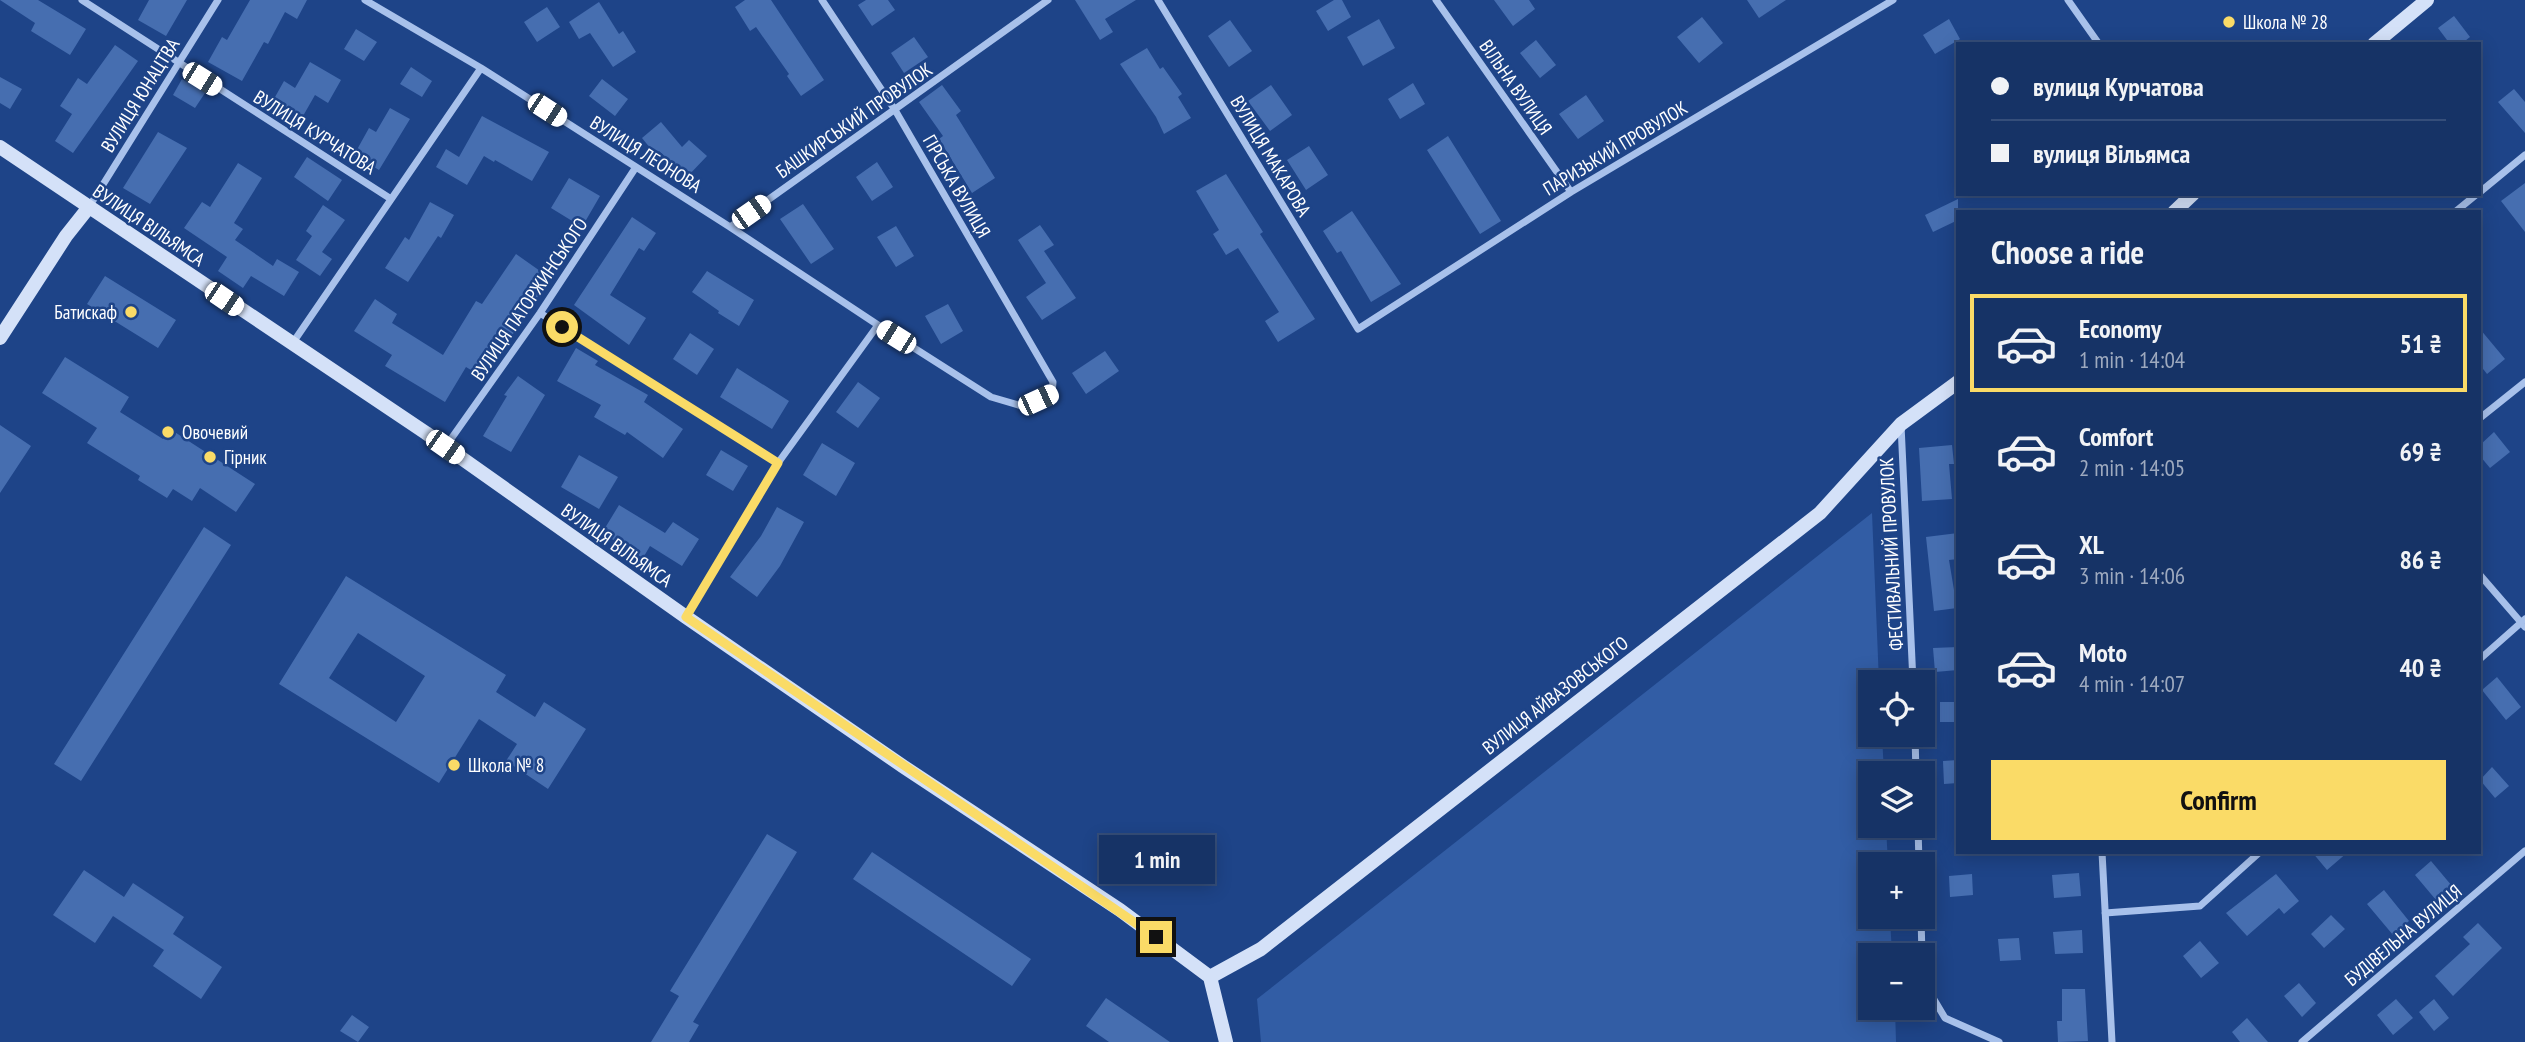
<!DOCTYPE html>
<html lang="en">
<head>
<meta charset="utf-8">
<style>
	body { margin:0; font-family:"PT Sans Narrow",sans-serif; background:#233f6f; color:#f1f3f6; height:100vh; display:flex; flex-direction:column; font-size:26px; white-space:nowrap }
	* { box-sizing:border-box; margin:0 }
	p { font-size:23px; color:#9eaabf }
	.icon { flex:none; width:38px; height:38px; fill:none; stroke:currentColor; stroke-width:2; stroke-linecap:round; stroke-linejoin:round }
	.map { position:relative; flex:1; overflow:hidden }
	.drawer { position:absolute; left:1956px; top:210px; width:525px; height:644px; display:flex; flex-direction:column; background:#163366; border-radius:0px; box-shadow:0 4px 18px #0003,0 0 0 2px #354e7a }
	.drawer>* { flex:none }
	.top-card { position:absolute; left:1956px; top:42px; width:525px; height:154px; border-radius:0px; box-shadow:0 4px 18px #0003,0 0 0 2px #354e7a; display:grid; align-content:center; height:154px; padding:0 35px; background:#163366 }
	.tools { position:absolute; left:1858px; top:670px; display:grid; gap:14px }
	.tools a { display:grid; place-items:center; width:77px; height:77px; border-radius:0px; background:#163366; box-shadow:0 4px 18px #0003,0 0 0 2px #354e7a; font-size:35px }
	.end { position:absolute; width:32px; height:32px; margin:-16px; border:9px solid #fadb67; background:#111; box-shadow:0 0 0 4px #111 }
	.from { border-radius:50% }
	.bubble { position:absolute; height:49px; border-radius:0px; background:#163366; box-shadow:0 4px 18px #0003,0 0 0 2px #354e7a; font-size:23px; font-weight:700; line-height:49px; text-align:center }
	.car { position:absolute; width:21px; height:42px; margin:-21px -10px; border-radius:9px; box-shadow:0 0 5px 2px #0007; background:linear-gradient(#fff 24%,#345 0 40%,#fff 0 76%,#345 0 86%,#fff 0) }
	.top-card b { display:flex; align-items:center; gap:24px; height:66px; font-size:26px }
	.top-card b+b { border-top:2px solid #354e7a }
	.top-card i { width:18px; height:18px; background:#f1f3f6 }
	ul { padding:0; list-style:none }
	li { display:flex; align-items:center; gap:21px; height:98px; margin:0 14px 10px; padding:0 21px; border:4px solid transparent; border-radius:0px }
	li div { flex:1 }
	li b { display:block; font-size:26px }
	li em { font-style:normal; font-weight:700 }
	li.on { border-color:#fadb67 }
	li>.icon { width:63px; height:63px; stroke-width:1.5 }
	h2 { padding:0 35px; font-size:32px; line-height:84px }
	.button { display:flex; gap:14px; margin-top:auto; padding:14px 35px }
	.button a { flex:1; height:80px; border-radius:0px; background:#fadb67; color:#111; font-size:28px; font-weight:700; line-height:80px; text-align:center }
	.map>svg:first-child { display:block }
</style>
</head>
<body>
<div class="map">
<svg width="2525" height="1042" viewBox="0 0 2525 1042">
	<rect width="100%" height="100%" fill="#1e4488"/>
	<path fill="#325da5" d="M1872 513 1879 682H1871V735H1882L1884 773 1871 774V826H1886L1888 864H1871V917H1890L1892 955 1871 956V1008H1895L1896 1042H1261L1257 999Z"/>
	<path fill="#466eb0" fill-rule="evenodd" d="M0 0H38L86 29 70 55 31 31 35 23Z
		M149 0H187L166 36 138 20Z
		M250 0H307L297 19 285 12 268 44 264 42 242 81 208 62 222 37 227 40Z
		M745 0H771L824 80 801 96 787 76 789 74 756 27 750 31 735 7Z
		M866 0H888L895 10 872 26 858 5Z
		M1075 0H1136L1105 19 1113 32 1100 40Z
		M1334 0H1342L1351 17 1328 31 1316 11Z
		M1494 0H1529L1535 9 1513 26Z
		M1747 0H1786L1759 18Z
		M599 2 619 34 623 31 636 52 613 67 590 33 579 39 569 22Z
		M547 7 560 27 537 42 524 22Z
		M2454 16 2470 37 2461 44H2450L2438 28Z
		M1702 17 1723 43 1699 63 1677 37Z
		M1379 19 1395 48 1363 66 1347 37Z
		M1949 19 1960 39 1935 54 1923 35Z
		M1230 20 1252 51 1229 67 1208 36Z
		M356 29 377 42 364 61 344 49Z
		M914 37 928 57 904 73 891 53Z
		M1536 40 1556 65 1540 78 1520 53Z
		M115 45 138 61 73 153 55 141 72 114 60 106 78 78 87 84Z
		M1147 48 1160 69 1163 67 1182 94 1178 97 1191 118 1164 134 1156 117 1120 64Z
		M310 62 341 80 328 103 315 95 299 123 270 106 284 81 295 88Z
		M411 67 432 81 422 97 400 84Z
		M0 77 22 89 10 109 0 103Z
		M182 79 205 93 195 108 173 95Z
		M602 79 628 99 615 116 589 96Z
		M1413 83 1425 104 1400 119 1388 99Z
		M942 85 961 111 956 115 995 178 972 193 939 139 943 136 919 102Z
		M1271 85 1292 115 1270 131 1248 101Z
		M2514 89 2525 102V133L2498 102Z
		M1586 95 1604 121 1578 139 1559 114Z
		M390 108 410 119 379 170 354 155 369 128 376 132Z
		M482 116 549 152 532 181 495 160 494 162 484 156 467 185 436 167 446 149 459 157Z
		M661 122 682 147 689 140 707 156 687 177 659 151 655 154 642 138Z
		M158 132 187 148 150 204 123 188Z
		M1448 136 1501 221 1480 234 1427 150Z
		M1309 146 1328 175 1306 190 1287 160Z
		M307 157 342 180 328 201 294 177Z
		M877 162 893 187 872 201 856 177Z
		M238 163 262 178 234 223 243 229 235 240 273 266 277 259 299 272 284 296 251 276 243 288 218 271 227 257 184 228 202 202 210 207Z
		M1226 174 1263 232 1260 234 1315 319 1278 342 1265 321 1279 312 1238 248 1226 255 1213 234 1219 230 1196 191Z
		M569 178 600 196 582 227 551 208Z
		M2525 183V232L2501 201Z
		M1958 199V220L1933 232 1925 215Z
		M430 202 454 215 441 238 438 236 408 282 385 268 405 237 409 240Z
		M803 204 834 249 811 264 780 219Z
		M323 205 345 220 322 252 332 259 320 276 296 260 312 236 306 231Z
		M1352 211 1401 284 1371 302 1341 251 1337 253 1323 231Z
		M632 217 656 233 644 251 639 248 610 295 646 318 629 345 574 305Z
		M1040 225 1054 245 1044 251 1076 298 1042 320 1026 297 1046 283 1018 240Z
		M896 226 914 256 896 267 877 237Z
		M516 254 550 278 501 352 498 349 481 376 466 367 445 402 385 366 392 355 354 331 375 299 397 314 392 323 443 355 476 301 482 304Z
		M707 271 754 300 739 326 718 313 719 311 692 292Z
		M105 276 176 320 158 348 87 304Z
		M948 304 963 331 941 344 925 316Z
		M2480 329 2505 359 2487 374 2480 365Z
		M690 333 714 349 697 375 673 359Z
		M576 348 598 361 595 365 648 395 644 402 683 429 663 458 627 432 625 435 594 417 601 405 557 381Z
		M1105 351 1119 371 1086 394 1072 373Z
		M65 357 129 397 120 412 163 439 170 429 255 484 236 512 200 488 192 501 173 489 167 498 138 480 140 476 87 443 97 428 42 393Z
		M737 368 789 401 772 429 720 397Z
		M518 376 545 395 511 452 483 436 507 396 504 395Z
		M858 382 880 398 858 428 836 412Z
		M0 425 31 446 0 493Z
		M2494 432 2510 452 2490 468 2480 456V445Z
		M822 443 855 463 836 496 803 475Z
		M1952 445 1954 464H1949L1952 499 1922 501 1919 448Z
		M721 450 748 466 733 491 706 475Z
		M579 455 618 477 599 509 561 487Z
		M619 505 665 533 673 522 699 539 682 566 650 546 643 558 602 533Z
		M777 507 804 522 780 566 757 597 730 577 761 536Z
		M204 527 231 545 81 781 54 764Z
		M1958 533V559L1949 560 1957 608 1934 611 1926 537Z
		M346 576 506 675 496 692 535 717 544 702 586 729 548 789 506 761 517 744 479 719 439 783 279 684ZM358 633 425 676 396 722 329 678Z
		M1958 647V670L1935 672 1933 648Z
		M2497 677 2521 707 2506 720 2482 690Z
		M1940 702H1958V722H1940Z
		M1958 760V783L1944 784 1943 761Z
		M2492 767 2509 786 2495 798 2480 780Z
		M767 834 797 852 693 1022 699 1025 689 1042H651L679 996 670 991Z
		M872 852 1031 959 1012 986 853 879Z
		M2312 852H2348L2327 870Z
		M2431 861 2452 886 2436 900 2415 875Z
		M84 870 124 897 133 883 184 917 173 934 222 967 201 999 153 966 164 950 113 916 95 943 53 915Z
		M2079 873 2081 896 2054 898 2052 875Z
		M1972 874 1973 895 1950 897 1949 876Z
		M2276 874 2299 901 2284 914 2279 908 2247 936 2226 913Z
		M2384 890 2409 921 2393 935 2367 904Z
		M2331 915 2345 929 2324 948 2311 934Z
		M2478 923 2502 948 2453 996 2435 976 2470 944 2463 937Z
		M2082 930 2083 953 2055 954 2053 932Z
		M2019 938 2021 960 2000 961 1998 939Z
		M2200 941 2219 963 2201 978 2183 956Z
		M2299 983 2316 1003 2302 1017 2284 996Z
		M2062 989H2085L2088 1041 2058 1042 2057 1021H2062Z
		M1106 998 1170 1042H1109L1086 1026Z
		M2396 999 2413 1018 2393 1035 2377 1015Z
		M2434 999 2449 1018 2434 1031 2419 1012Z
		M352 1015 369 1027 358 1042 340 1031Z
		M2247 1018 2268 1042H2240L2232 1032Z"/>
	<g fill="none" stroke-linecap="round" stroke-linejoin="round">
		<path stroke="#a8c1eb" stroke-width="7" d="M82 0 391 199
			M365 0 481 68 730 227
			M822 0 895 110 1053 382 1052 394 1025 407 991 397 878 325
			M1158 0 1358 329 1571 192 1893 0
			M1436 0 1571 192
			M2068 0 2099 44
			M2480 192 2525 155
			M89 207 218 0
			M2455 212 2477 194
			M540 313 778 463
			M292 344 481 68
			M2480 418 2525 382
			M1901 425 1913 682
			M446 446 540 313 636 167
			M2480 575 2525 627
			M686 617 778 463 878 325 730 227 1048 0
			M2480 659 2525 619
			M1915 735 1916 774
			M1918 826 1919 864
			M2102 852 2112 1042
			M2105 913 2200 906 2260 852
			M1921 917 1922 956
			M1923 981 1945 1018 1999 1042
			M2302 1042 2525 851"/>
		<path stroke="#d4e1f8" stroke-width="14" d="M2374 44 2427 0
			M0 147 426 433 686 617 904 767 1120 910 1210 977
			M2174 212 2193 194
			M0 338 66 236 89 207
			M1210 977 1261 949 1820 513 1901 424 1958 382
			M1210 977 1226 1042"/>
	</g>
	<g fill="none" stroke-linecap="round" stroke-linejoin="round">
		<path stroke="#fadb67" stroke-width="9" d="M562 327 778 463 686 617 1156 937"/>
	</g>
	<g fill="#fadb67" stroke="#1e4488" stroke-width="2.5">
		<circle cx="2229" cy="22" r="7"/>
		<circle cx="131" cy="312" r="7"/>
		<circle cx="168" cy="432" r="7"/>
		<circle cx="210" cy="457" r="7"/>
		<circle cx="454" cy="765" r="7"/>
	</g>
	<g text-anchor="middle" stroke-width="5" stroke-linejoin="round" paint-order="stroke">
		<g font-size="19" fill="#fff" stroke="#1e4488" text-anchor="start">
			<text x="2243" y="29">Школа № 28</text>
			<text x="117" y="319" text-anchor="end">Батискаф</text>
			<text x="182" y="439">Овочевий</text>
			<text x="224" y="464">Гірник</text>
			<text x="468" y="772">Школа № 8</text>
		</g>
		<g font-size="19" fill="#fff" stroke="#1e4488">
			<text transform="translate(1516 87) rotate(55)" y="7">ВІЛЬНА ВУЛИЦЯ</text>
			<text transform="translate(140 95) rotate(-58)" y="7">ВУЛИЦЯ ЮНАЦТВА</text>
			<text transform="translate(854 120) rotate(-35)" y="7">БАШКИРСЬКИЙ ПРОВУЛОК</text>
			<text transform="translate(315 132) rotate(32)" y="7">ВУЛИЦЯ КУРЧАТОВА</text>
			<text transform="translate(1615 148) rotate(-31)" y="7">ПАРИЗЬКИЙ ПРОВУЛОК</text>
			<text transform="translate(646 154) rotate(32)" y="7">ВУЛИЦЯ ЛЕОНОВА</text>
			<text transform="translate(1271 156) rotate(59)" y="7">ВУЛИЦЯ МАКАРОВА</text>
			<text transform="translate(957 186) rotate(60)" y="7">ГІРСЬКА ВУЛИЦЯ</text>
			<text transform="translate(149 225) rotate(34)" y="7">ВУЛИЦЯ ВІЛЬЯМСА</text>
			<text transform="translate(529 299) rotate(-56)" y="7">ВУЛИЦЯ ПАТОРЖИНСЬКОГО</text>
			<text transform="translate(617 545) rotate(35)" y="7">ВУЛИЦЯ ВІЛЬЯМСА</text>
			<text transform="translate(1891 554) rotate(-93)" y="7">ФЕСТИВАЛЬНИЙ ПРОВУЛОК</text>
			<text transform="translate(1555 695) rotate(-38)" y="7">ВУЛИЦЯ АЙВАЗОВСЬКОГО</text>
			<text transform="translate(2403 935) rotate(-40)" y="7">БУДІВЕЛЬНА ВУЛИЦЯ</text>
		</g>
	</g>
</svg>
<div class="tools">
<a><svg class="icon" aria-label="locate" viewBox="0 0 24 24"><circle cx="12" cy="12" r="6"/><path d="M12 2v4M12 18v4M2 12h4M18 12h4"/></svg></a>
<a><svg class="icon" aria-label="layers" viewBox="0 0 24 24"><path d="M12 4l9 5-9 5-9-5zM3 14l9 5 9-5"/></svg></a>
<a>+</a>
<a>−</a>
</div>
<i class="end from" style="left:562px;top:327px"></i>
<i class="end" style="left:1156px;top:937px"></i>
<div class="bubble" style="left:1099px;top:835px;width:116px">1 min</div>
<i class="car" style="left:202px;top:79px;rotate:122deg"></i>
<i class="car" style="left:547px;top:110px;rotate:123deg"></i>
<i class="car" style="left:751px;top:212px;rotate:55deg"></i>
<i class="car" style="left:224px;top:299px;rotate:124deg"></i>
<i class="car" style="left:896px;top:337px;rotate:302deg"></i>
<i class="car" style="left:1038px;top:400px;rotate:65deg"></i>
<i class="car" style="left:445px;top:447px;rotate:125deg"></i>
<div class="top-card">
<b><i class="from"></i>вулиця Курчатова</b>
<b><i></i>вулиця Вільямса</b>
</div>
<section class="drawer">
<h2>Choose a ride</h2>
<ul>
<li class="on"><svg class="icon" aria-label="car" viewBox="0 0 24 24"><path d="M5 17H2v-5l4-1 3-4h7l3 4 3 1v5h-3M9 17h6M6 11h13"/><circle cx="7" cy="17" r="2"/><circle cx="17" cy="17" r="2"/></svg><div><b>Economy</b><p>1 min · 14:04</p></div><em>51 ₴</em></li>
<li><svg class="icon" aria-label="car" viewBox="0 0 24 24"><path d="M5 17H2v-5l4-1 3-4h7l3 4 3 1v5h-3M9 17h6M6 11h13"/><circle cx="7" cy="17" r="2"/><circle cx="17" cy="17" r="2"/></svg><div><b>Comfort</b><p>2 min · 14:05</p></div><em>69 ₴</em></li>
<li><svg class="icon" aria-label="car" viewBox="0 0 24 24"><path d="M5 17H2v-5l4-1 3-4h7l3 4 3 1v5h-3M9 17h6M6 11h13"/><circle cx="7" cy="17" r="2"/><circle cx="17" cy="17" r="2"/></svg><div><b>XL</b><p>3 min · 14:06</p></div><em>86 ₴</em></li>
<li><svg class="icon" aria-label="car" viewBox="0 0 24 24"><path d="M5 17H2v-5l4-1 3-4h7l3 4 3 1v5h-3M9 17h6M6 11h13"/><circle cx="7" cy="17" r="2"/><circle cx="17" cy="17" r="2"/></svg><div><b>Moto</b><p>4 min · 14:07</p></div><em>40 ₴</em></li>
</ul>
<div class="button"><a>Confirm</a></div>
</section>
</div>
</body>
</html>
